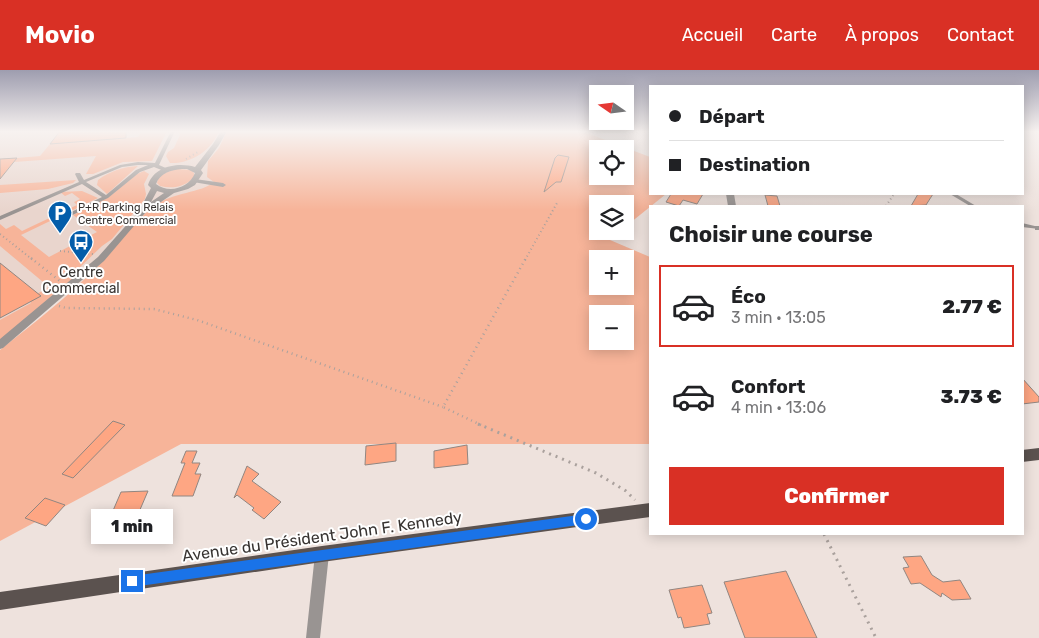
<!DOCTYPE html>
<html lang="fr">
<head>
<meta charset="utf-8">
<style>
	body { margin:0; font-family:Rubik,sans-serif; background:#f2f2f2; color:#202124; height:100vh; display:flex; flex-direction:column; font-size:19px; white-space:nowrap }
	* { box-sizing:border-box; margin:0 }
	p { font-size:16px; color:#757577 }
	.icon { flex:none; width:28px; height:28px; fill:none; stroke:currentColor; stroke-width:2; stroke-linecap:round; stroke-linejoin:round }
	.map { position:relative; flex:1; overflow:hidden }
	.drawer { position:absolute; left:649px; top:135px; width:375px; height:330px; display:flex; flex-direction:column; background:#fff; border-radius:0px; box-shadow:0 2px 12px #0003 }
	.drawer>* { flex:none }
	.hud { position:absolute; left:649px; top:15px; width:375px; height:110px; border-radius:0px; box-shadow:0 2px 12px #0003; display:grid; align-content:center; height:110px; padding:0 20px; background:#fff }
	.needle { width:32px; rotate:284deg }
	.tools { position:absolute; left:589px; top:15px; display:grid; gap:10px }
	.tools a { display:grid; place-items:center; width:45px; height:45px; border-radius:0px; background:#fff; box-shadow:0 2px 12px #0003; font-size:25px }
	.end { position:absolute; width:22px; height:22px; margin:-11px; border:6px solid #1a73e8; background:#fff; box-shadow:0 0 0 2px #fff }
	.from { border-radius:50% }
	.bubble { position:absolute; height:35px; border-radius:0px; background:#fff; box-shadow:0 2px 12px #0003; font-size:16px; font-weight:800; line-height:35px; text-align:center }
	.hud b { display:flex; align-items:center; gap:18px; height:48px; font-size:19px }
	.hud b+b { border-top:1px solid #e0e0e0 }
	.hud i { width:12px; height:12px; background:#202124 }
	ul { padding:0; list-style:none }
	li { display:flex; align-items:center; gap:15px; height:82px; margin:0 10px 8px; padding:0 10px; border:2px solid transparent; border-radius:0px }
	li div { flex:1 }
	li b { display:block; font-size:19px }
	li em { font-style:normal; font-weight:800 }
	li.active { border-color:#d93025 }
	li>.icon { width:45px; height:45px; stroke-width:1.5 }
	h2 { padding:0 20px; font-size:22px; line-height:60px }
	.button { display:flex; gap:10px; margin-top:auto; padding:10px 20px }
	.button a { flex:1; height:58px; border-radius:0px; background:#d93025; color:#fff; font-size:20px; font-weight:800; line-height:58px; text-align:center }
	header { display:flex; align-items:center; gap:30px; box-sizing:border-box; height:70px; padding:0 25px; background:#d93025; color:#fff }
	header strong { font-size:24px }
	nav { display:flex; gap:28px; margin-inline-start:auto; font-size:18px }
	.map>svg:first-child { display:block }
</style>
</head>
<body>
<header>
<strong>Movio</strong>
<nav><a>Accueil</a><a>Carte</a><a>À propos</a><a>Contact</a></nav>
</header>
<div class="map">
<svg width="1039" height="568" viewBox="0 0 1039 568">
	<rect width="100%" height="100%" fill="#eee2dd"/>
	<path fill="#e9d5cd" d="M0 61H235L216 115 0 273Z"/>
	<path fill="#f7b499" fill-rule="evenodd" d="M142 61H167L152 91 123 92 93 104H86L96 86 14 92 17 88 40 86 50 74 138 67Z
		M178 61H219C212 80 191 94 170 93L166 86 168 82 174 78 180 65Z
		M227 61H582L650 87V124H666L625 157V134H598V161H620L610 170 650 187V374H181L0 471V280C34 253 69 226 99 195 118 176 133 152 154 136 172 122 202 123 214 112L207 107 208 91 219 78ZM598 79H625V106H598ZM598 189H625V216H598ZM598 244H625V271H598Z
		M138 96 107 124 97 115 98 110C110 101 123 97 138 96Z
		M177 99 191 100 194 103V107C185 117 173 119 160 116L157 113C158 104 169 101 177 99Z
		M144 101 149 104 144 114 146 124 145 129 112 169 102 176 76 201 73 210 0 270V250L31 233 28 229 49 217 0 176V154L6 159 14 155 22 161 77 135 74 132 80 129 72 123 65 126 60 122 82 121 98 128 21 165 49 187 97 162 73 145 109 127 137 104Z
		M76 110 73 113 48 119 0 123V115Z"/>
	<path fill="#fea683" stroke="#918681" d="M60 61H126V68L50 74Z
		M558 85 569 87 561 112H556L544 122 555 88Z
		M17 88 0 109V89Z
		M671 124H703L697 134 683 130 679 136 666 132Z
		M918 124H933L926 135 911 136Z
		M765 125 777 126 780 136H768Z
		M0 193 41 226 0 248Z
		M1022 308 1039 327V332L1022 334Z
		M113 351 125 355 73 408 62 404Z
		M396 373V391L365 395 366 376Z
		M467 375 468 394 434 398V381Z
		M186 381H197L192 393H200L195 404H201L193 426H172L185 393H181Z
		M247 396 259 404 252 411 281 432 264 449 252 440 254 438 237 425 234 428Z
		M148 421 139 442 112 443 121 422Z
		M45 428 65 435 46 456 25 448Z
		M921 486 932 505 943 512 960 510 971 529 952 530 942 523 941 527 920 513 911 514 903 498 909 497 903 487Z
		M786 501 817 568H745L724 512Z
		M702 515 712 543 707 544 710 554 684 558 681 547 678 548 669 520Z"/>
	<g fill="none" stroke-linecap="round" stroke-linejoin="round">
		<path stroke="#aaa19d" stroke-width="2" stroke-dasharray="1 3" stroke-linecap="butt" d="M186 89 198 82
			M886 136 894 124
			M0 164 33 190
			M60 181 93 184
			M525 190 557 133"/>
		<path stroke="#aaa19d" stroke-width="2.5" stroke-dasharray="1 4" stroke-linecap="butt" d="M31 188 61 212
			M59 236 66 238 154 239 197 250 443 337
			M481 355 443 337 526 188"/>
		<path stroke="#aaa19d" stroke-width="3" stroke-dasharray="2 5" stroke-linecap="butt" d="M478 354 596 403 626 421 635 430
			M824 464 876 568"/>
		<path fill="#999492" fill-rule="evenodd" d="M171 61H175L159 95 168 99V101H164L154 97 140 102 108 128 62 150H58L57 149 102 127 82 114 0 150V146L79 112 75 104 76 103H80L84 110 120 95 138 92 155 93ZM138 95H148L136 100 106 125 86 112 122 97Z
			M195 109 223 113 226 115 223 117 193 112 192 111Z
			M950 124H956L976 136H970Z
			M1022 153 1039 157V159L1022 157Z"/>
		<path fill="#999492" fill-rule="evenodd" d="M221 61H227L219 75 201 100 203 103 195 115 188 119 174 123 145 143 104 191 3 278 0 279V269L98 187 139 141 151 118 148 115C154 96 178 92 195 97L213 74ZM182 99H187L195 103C189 118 169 124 156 114 160 103 171 100 182 99ZM157 121 164 123 151 132Z
			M726 124H734L736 136H728Z
			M1035 156H1039V160H1035Z
			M322 478 327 479 329 484 320 568H306L315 484 317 479Z"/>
		<path fill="#5b524f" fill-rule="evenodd" d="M1039 378V390L1022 392V380Z
			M650 433V447L322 492 0 540V522L322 476Z"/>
	</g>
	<linearGradient id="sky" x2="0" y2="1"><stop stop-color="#9e9daf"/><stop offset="0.44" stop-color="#f7f2f0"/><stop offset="1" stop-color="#f7f2f0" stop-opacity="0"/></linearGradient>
	<rect width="1039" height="140" fill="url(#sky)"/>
	<path fill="#1a73e8" d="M586 444 591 449 586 454 132 517 129 515 127 511 129 508 132 506Z"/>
	<defs>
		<symbol id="parking-pin" viewBox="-11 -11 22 30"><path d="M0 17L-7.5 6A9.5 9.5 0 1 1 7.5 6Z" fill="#035daa" stroke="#fff"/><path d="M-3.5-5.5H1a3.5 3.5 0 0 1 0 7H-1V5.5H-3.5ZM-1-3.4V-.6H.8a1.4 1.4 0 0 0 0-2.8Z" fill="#fff"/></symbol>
		<symbol id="bus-pin" viewBox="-11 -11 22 30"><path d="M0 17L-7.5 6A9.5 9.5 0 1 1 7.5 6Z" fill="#035daa" stroke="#fff"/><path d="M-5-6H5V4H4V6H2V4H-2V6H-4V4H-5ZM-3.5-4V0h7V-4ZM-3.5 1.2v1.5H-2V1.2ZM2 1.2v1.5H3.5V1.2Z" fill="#fff"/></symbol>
	</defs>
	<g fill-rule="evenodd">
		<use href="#parking-pin" x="46" y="129" width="28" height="38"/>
		<use href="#bus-pin" x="67" y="158" width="28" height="38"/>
	</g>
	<g text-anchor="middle" stroke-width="4" stroke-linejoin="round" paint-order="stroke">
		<g font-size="11" fill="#373331" stroke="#fff" text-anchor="start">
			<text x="78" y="141">P+R Parking Relais<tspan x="78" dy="13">Centre Commercial</tspan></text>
		</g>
		<g font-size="14" fill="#373331" stroke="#fff">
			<text x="81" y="207">Centre<tspan x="81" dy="16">Commercial</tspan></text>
		</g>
		<g font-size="16" fill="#373331" stroke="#fff">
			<text transform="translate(322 466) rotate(-8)" y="6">Avenue du Président John F. Kennedy</text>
		</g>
	</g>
</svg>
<div class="tools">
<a><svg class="needle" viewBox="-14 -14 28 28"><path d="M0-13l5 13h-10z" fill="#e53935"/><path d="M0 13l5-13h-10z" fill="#757577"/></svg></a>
<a><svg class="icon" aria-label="locate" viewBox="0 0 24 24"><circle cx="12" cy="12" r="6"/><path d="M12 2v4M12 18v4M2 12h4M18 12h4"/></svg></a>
<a><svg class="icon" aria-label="layers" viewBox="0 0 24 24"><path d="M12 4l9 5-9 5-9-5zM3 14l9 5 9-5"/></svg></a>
<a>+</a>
<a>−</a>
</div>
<i class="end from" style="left:586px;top:449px"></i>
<i class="end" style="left:132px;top:511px"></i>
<div class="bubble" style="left:91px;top:439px;width:82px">1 min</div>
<div class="hud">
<b><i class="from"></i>Départ</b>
<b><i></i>Destination</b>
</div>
<section class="drawer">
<h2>Choisir une course</h2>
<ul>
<li class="active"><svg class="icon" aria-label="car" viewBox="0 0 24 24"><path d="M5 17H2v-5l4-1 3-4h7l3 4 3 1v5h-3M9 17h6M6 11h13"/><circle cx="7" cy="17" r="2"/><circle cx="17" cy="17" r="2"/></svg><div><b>Éco</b><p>3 min · 13:05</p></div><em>2.77 €</em></li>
<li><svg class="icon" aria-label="car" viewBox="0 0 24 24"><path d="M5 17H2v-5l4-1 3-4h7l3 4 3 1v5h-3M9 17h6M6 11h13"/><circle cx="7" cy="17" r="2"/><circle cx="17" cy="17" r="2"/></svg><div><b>Confort</b><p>4 min · 13:06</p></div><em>3.73 €</em></li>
</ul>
<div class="button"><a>Confirmer</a></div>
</section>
</div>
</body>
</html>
